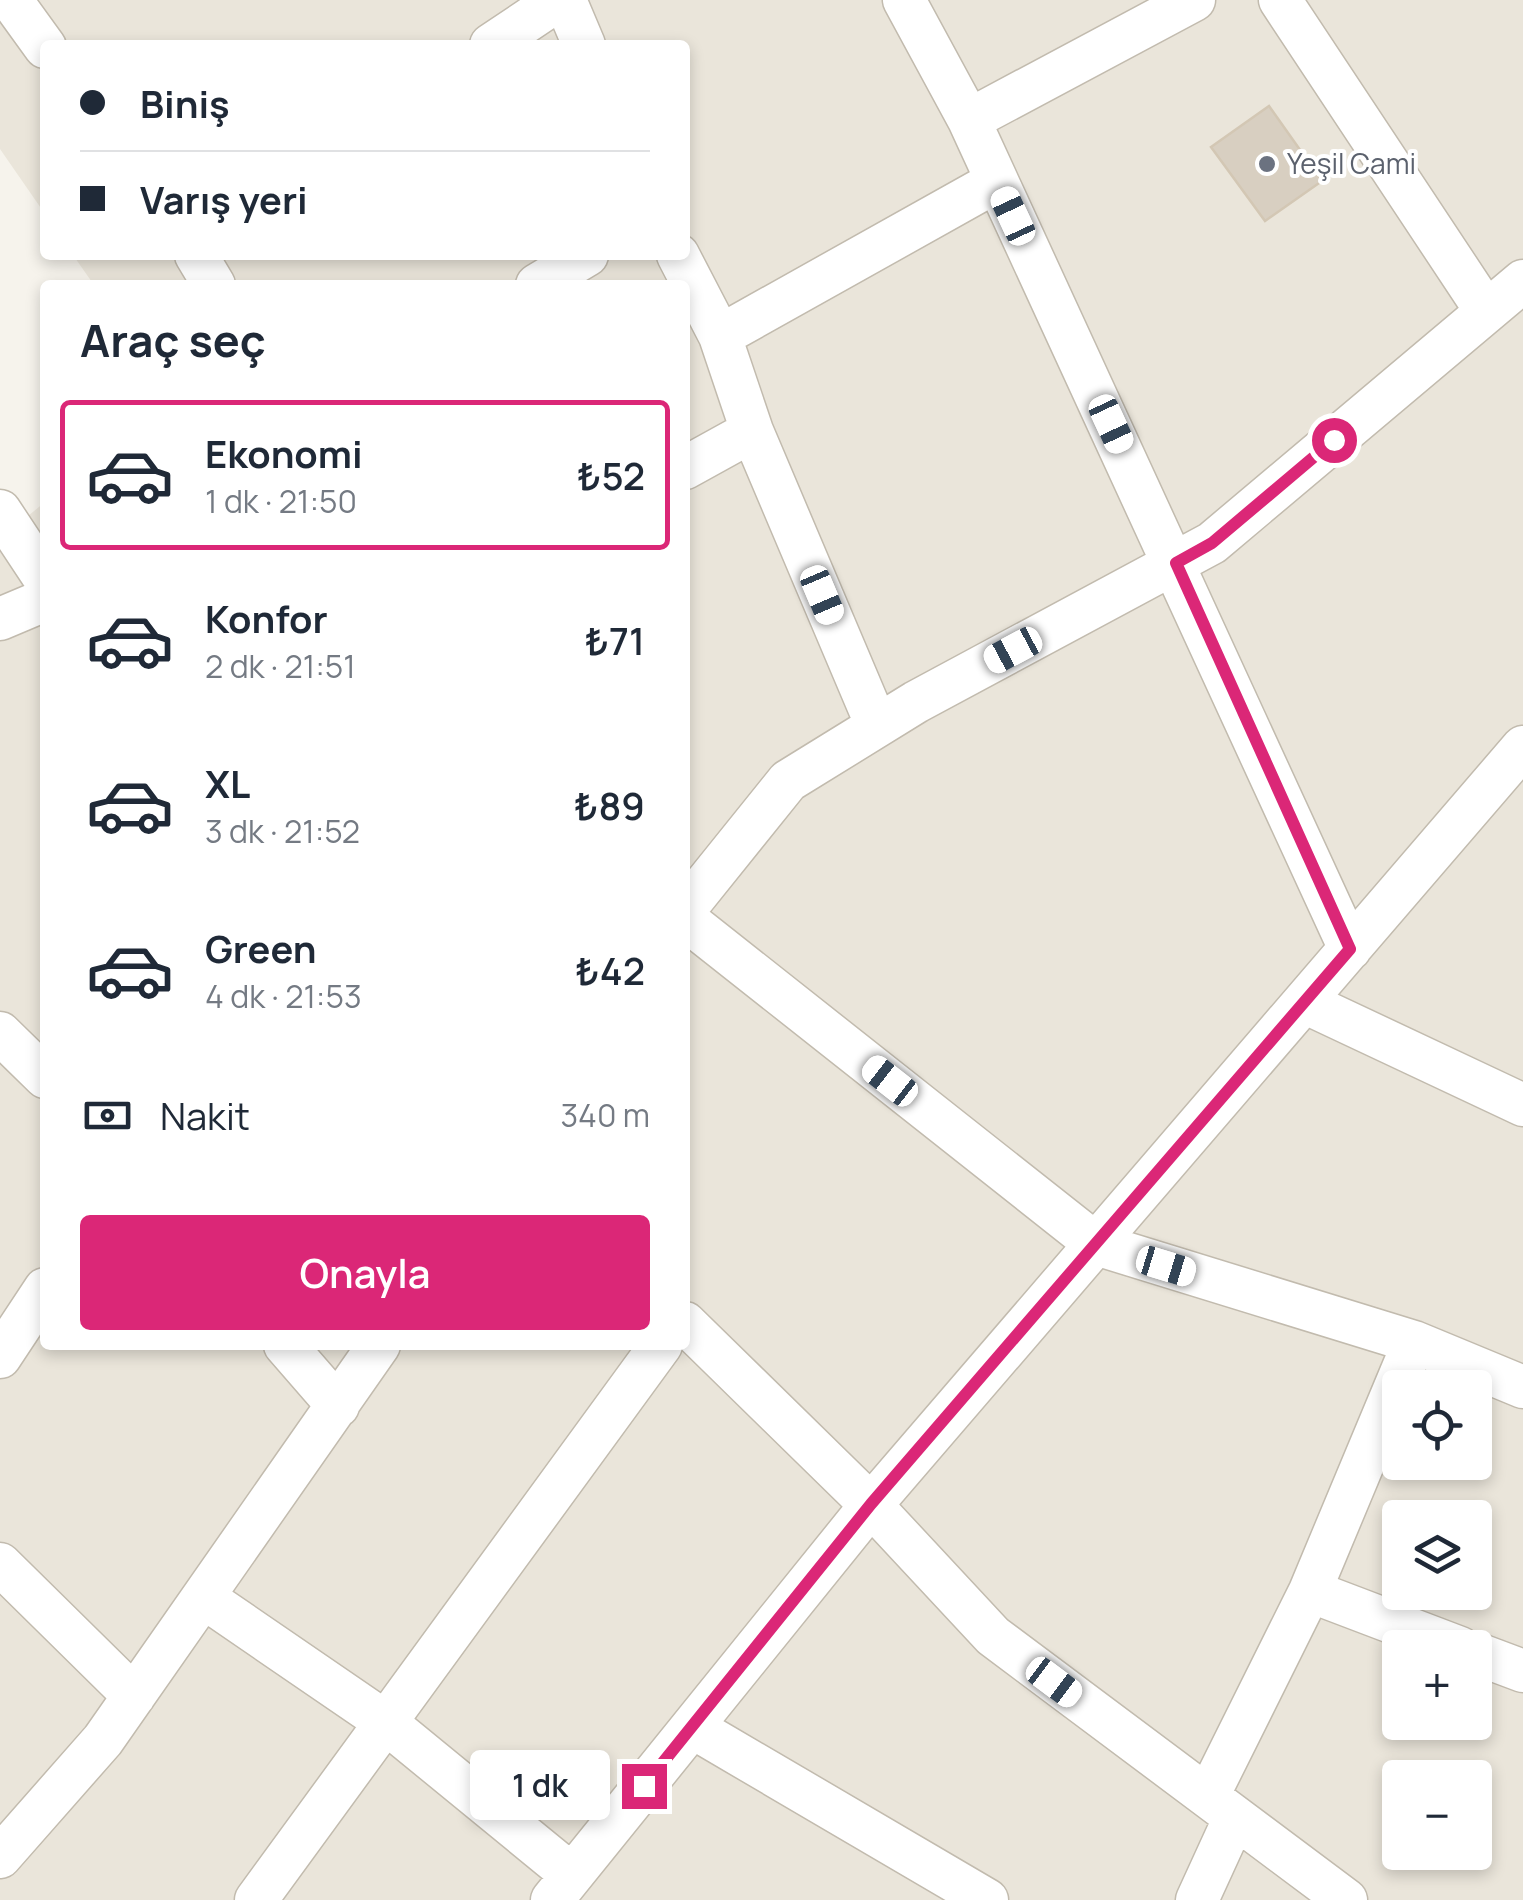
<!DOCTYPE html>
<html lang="tr">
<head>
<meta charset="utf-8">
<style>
	body { margin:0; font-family:Manrope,sans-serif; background:#f2f2f3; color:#1f2937; height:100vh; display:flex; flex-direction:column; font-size:38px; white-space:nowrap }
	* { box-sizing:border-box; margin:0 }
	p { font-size:32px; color:#747a83 }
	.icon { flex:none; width:55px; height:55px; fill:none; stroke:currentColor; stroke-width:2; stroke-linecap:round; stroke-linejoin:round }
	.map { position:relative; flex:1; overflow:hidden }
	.details { position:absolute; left:40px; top:280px; width:650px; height:1070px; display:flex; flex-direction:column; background:#fff; border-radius:10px; box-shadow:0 5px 15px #0003 }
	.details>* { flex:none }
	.hud { position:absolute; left:40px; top:40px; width:650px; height:220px; border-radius:10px; box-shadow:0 5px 15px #0003; display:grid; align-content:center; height:220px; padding:0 40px; background:#fff }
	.buttons { position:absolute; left:1382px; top:1370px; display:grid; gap:20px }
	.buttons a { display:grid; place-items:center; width:110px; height:110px; border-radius:10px; background:#fff; box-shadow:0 5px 15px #0003; font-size:50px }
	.end { position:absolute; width:45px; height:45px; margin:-22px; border:12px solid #db2777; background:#fff; box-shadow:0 0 0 5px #fff }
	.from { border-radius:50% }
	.bubble { position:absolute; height:70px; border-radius:10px; background:#fff; box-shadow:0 5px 15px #0003; font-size:32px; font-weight:600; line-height:70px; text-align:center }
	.car { position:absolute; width:30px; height:60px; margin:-30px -15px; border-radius:12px; box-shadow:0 0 8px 2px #0007; background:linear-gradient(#fff 24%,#345 0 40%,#fff 0 76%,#345 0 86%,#fff 0) }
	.hud b { display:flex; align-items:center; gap:35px; height:95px; font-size:38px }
	.hud b+b { border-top:2px solid #e0e1e3 }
	.hud i { width:25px; height:25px; background:#1f2937 }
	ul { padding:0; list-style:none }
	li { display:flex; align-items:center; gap:30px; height:150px; margin:0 20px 15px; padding:0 20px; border:5px solid transparent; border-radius:10px }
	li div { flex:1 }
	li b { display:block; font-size:38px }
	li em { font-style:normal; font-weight:600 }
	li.active { border-color:#db2777 }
	li>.icon { width:90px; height:90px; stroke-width:1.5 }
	h2 { padding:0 40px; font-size:45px; line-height:120px }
	.pay { display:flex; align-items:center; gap:25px; height:110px; padding:0 40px; font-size:38px }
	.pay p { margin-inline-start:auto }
	.button { display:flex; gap:20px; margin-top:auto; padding:20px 40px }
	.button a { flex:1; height:115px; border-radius:10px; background:#db2777; color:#fff; font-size:40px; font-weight:600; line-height:115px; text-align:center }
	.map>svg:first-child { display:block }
</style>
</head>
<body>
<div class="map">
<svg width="1523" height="1900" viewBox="0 0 1523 1900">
	<rect width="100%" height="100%" fill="#f6f3ec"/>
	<path fill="#eae5da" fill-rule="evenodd" d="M0 0H1523V1900H0V539L45 502V1345H685V285H94L73 255H685V45H45V214L0 149ZM1400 1388H1475V1462H1400ZM1400 1518H1475V1592H1400ZM1400 1648H1475V1722H1400ZM1400 1778H1475V1852H1400Z"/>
	<path fill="#d8cfc1" stroke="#d3c7b4" stroke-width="2.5" d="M1269 106 1322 181 1265 221 1211 147Z"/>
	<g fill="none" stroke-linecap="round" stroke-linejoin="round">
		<defs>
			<path id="minor" d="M11 0 45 47
				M565 0 584 45
				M904 0 969 120 1350 949
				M1280 0 1486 311
				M491 45 558 0
				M969 120 1194 0
				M196 255 214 285
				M678 255 720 336 752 431 877 726
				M537 285 587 255
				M720 336 997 181
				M685 468 752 431
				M0 511 45 579
				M0 619 45 600
				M685 909 788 781 916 702 1212 543 1523 281
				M685 919 1096 1244 1414 1342 1523 1387
				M1304 1002 1523 1105
				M0 1033 45 1077
				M685 1323 871 1505 993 1636 1346 1900
				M285 1345 338 1406
				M0 1357 45 1289
				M0 1564 134 1696
				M1310 1591 1460 1648
				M203 1597 384 1721 572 1875
				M1475 1653 1523 1671
				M692 1727 987 1900
				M1208 1796 1310 1591 1414 1342
				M0 1857 103 1740 379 1345
				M256 1900 661 1345
				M552 1900 871 1505 1523 747
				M1197 1900 1235 1817"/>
		</defs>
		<use href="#minor" stroke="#c2bbae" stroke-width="45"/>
		<use href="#minor" stroke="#fff" stroke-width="42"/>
	</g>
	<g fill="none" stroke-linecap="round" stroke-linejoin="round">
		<path stroke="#db2777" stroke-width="12" d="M644 1786 871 1504 1350 949 1176 563 1212 543 1334 440"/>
	</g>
	<circle fill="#6b7280" stroke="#fff" stroke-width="4" cx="1267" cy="164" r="10"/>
	<g text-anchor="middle" stroke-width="8" stroke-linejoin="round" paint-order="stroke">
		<g font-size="28" fill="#5b616d" stroke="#fff" text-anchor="start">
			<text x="1287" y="174">Yeşil Cami</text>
		</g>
	</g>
</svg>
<div class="buttons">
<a><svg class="icon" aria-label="locate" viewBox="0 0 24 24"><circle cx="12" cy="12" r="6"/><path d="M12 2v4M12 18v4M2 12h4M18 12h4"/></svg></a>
<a><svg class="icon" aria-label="layers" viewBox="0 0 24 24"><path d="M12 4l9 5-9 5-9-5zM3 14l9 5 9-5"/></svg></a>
<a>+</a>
<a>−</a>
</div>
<i class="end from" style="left:1334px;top:440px"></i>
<i class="end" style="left:644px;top:1786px"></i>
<div class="bubble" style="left:470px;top:1750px;width:140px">1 dk</div>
<i class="car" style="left:1013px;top:216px;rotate:335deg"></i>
<i class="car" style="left:1111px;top:424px;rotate:155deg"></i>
<i class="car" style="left:822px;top:595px;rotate:157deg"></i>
<i class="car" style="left:1013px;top:650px;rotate:242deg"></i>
<i class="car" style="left:890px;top:1081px;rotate:308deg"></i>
<i class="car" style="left:1166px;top:1266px;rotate:107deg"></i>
<i class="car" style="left:1054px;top:1682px;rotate:127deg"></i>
<div class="hud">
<b><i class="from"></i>Biniş</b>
<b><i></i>Varış yeri</b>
</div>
<section class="details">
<h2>Araç seç</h2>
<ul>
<li class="active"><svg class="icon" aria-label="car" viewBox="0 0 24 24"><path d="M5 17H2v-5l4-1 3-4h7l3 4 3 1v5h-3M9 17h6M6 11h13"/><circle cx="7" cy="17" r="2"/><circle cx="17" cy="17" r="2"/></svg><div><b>Ekonomi</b><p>1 dk · 21:50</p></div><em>₺52</em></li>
<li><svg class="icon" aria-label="car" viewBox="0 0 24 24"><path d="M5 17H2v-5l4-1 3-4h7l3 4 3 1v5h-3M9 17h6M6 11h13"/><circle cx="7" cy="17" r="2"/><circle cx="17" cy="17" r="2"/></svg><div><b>Konfor</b><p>2 dk · 21:51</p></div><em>₺71</em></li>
<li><svg class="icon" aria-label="car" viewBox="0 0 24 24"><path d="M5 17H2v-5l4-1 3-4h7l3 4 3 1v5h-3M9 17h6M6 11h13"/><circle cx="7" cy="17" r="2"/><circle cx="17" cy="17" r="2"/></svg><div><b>XL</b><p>3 dk · 21:52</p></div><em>₺89</em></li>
<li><svg class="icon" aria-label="car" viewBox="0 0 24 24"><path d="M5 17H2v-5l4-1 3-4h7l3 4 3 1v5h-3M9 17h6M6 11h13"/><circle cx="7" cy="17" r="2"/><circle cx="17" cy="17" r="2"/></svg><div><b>Green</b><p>4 dk · 21:53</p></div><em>₺42</em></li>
</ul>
<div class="pay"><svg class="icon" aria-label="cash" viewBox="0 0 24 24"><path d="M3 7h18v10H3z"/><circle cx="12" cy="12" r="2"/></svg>Nakit<p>340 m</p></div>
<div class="button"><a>Onayla</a></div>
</section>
</div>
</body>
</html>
